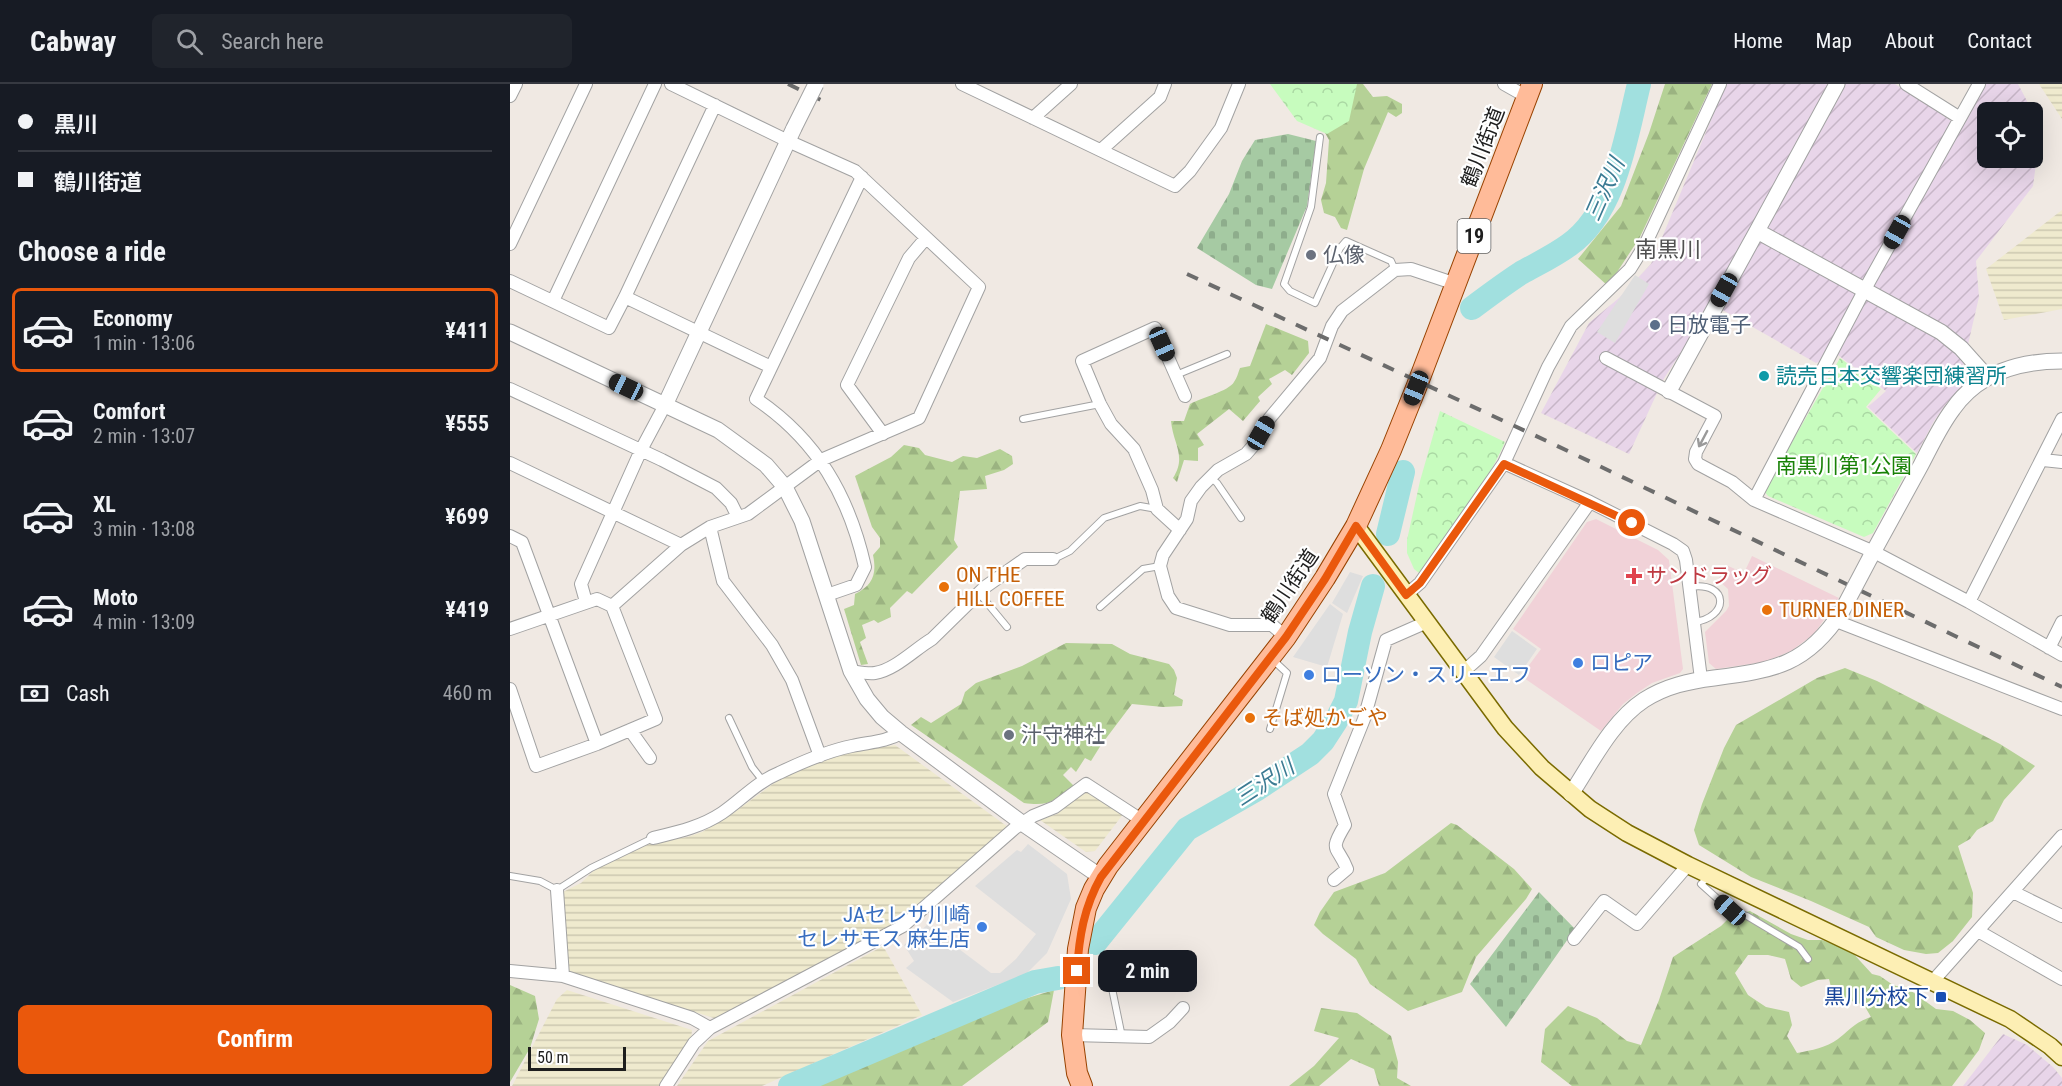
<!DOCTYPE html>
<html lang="en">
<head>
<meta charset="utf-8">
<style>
	body { margin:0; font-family:"Roboto Condensed","Noto Sans JP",sans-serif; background:#20242c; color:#f1f3f6; height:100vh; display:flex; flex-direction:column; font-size:22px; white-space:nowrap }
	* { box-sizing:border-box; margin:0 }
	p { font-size:20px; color:#9ea1a6 }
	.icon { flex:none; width:33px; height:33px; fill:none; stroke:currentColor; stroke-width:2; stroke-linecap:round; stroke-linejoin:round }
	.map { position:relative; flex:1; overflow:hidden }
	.panel { display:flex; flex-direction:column; background:#171b24; width:510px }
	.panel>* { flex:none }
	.top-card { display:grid; align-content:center; height:132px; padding:0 18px; background:#171b24 }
	.controls { position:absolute; left:1467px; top:18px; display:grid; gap:12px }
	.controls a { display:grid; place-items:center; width:66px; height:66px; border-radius:9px; background:#171b24; box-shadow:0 6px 24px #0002; font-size:30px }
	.scale { position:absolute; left:18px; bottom:15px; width:98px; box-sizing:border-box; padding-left:6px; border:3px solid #1e1e1e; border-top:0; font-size:16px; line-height:21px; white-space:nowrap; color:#1e1e1e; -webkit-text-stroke:4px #fff; paint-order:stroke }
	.end { position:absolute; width:27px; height:27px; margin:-14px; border:8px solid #ea580c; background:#fff; box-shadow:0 0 0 3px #fff }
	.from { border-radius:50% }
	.bubble { position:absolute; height:42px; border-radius:9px; background:#171b24; box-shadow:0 6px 24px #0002; font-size:20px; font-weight:700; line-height:42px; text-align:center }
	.car { position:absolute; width:18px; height:36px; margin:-18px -9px; border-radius:8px; box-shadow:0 0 4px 2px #0007; background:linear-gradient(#222 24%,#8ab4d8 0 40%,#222 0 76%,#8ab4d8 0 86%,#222 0) }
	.top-card b { display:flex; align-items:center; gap:21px; height:57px; font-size:22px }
	.top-card b+b { border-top:2px solid #363941 }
	.top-card i { width:15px; height:15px; background:#f1f3f6 }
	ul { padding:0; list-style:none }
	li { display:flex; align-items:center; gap:18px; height:84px; margin:0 12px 9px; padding:0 6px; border:3px solid transparent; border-radius:9px }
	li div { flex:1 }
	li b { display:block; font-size:22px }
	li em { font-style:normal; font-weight:700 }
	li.active { border-color:#ea580c }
	li>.icon { width:54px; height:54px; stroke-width:1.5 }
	h2 { padding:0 18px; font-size:27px; line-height:72px }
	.pay { display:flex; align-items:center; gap:15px; height:66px; padding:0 18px; font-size:22px }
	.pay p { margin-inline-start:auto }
	.action { display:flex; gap:12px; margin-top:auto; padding:12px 18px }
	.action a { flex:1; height:69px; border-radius:9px; background:#ea580c; color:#fff; font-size:24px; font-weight:700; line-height:69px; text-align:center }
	header { display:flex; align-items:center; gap:36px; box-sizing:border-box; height:84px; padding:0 30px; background:#171b24; border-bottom:2px solid #363941 }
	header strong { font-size:28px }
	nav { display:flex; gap:33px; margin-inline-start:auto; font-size:21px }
	.search { width:420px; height:54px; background:#20242c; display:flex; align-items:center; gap:15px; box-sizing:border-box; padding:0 21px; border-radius:9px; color:#9ea1a6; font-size:22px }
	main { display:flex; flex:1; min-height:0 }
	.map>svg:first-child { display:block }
</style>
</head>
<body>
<header>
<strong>Cabway</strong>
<div class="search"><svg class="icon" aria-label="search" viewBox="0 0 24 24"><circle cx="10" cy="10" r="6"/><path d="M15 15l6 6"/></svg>Search here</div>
<nav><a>Home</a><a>Map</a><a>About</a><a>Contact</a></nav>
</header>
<main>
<section class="panel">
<div class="top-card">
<b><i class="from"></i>黒川</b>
<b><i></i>鶴川街道</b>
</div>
<h2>Choose a ride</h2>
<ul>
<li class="active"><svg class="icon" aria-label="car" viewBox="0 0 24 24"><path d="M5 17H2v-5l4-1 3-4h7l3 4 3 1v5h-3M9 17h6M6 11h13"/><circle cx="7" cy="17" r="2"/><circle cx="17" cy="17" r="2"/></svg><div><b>Economy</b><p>1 min · 13:06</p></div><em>¥411</em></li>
<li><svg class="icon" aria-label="car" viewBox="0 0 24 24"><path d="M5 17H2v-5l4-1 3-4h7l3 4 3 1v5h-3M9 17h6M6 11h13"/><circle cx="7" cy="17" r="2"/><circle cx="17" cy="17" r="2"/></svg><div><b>Comfort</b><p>2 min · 13:07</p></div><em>¥555</em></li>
<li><svg class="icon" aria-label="car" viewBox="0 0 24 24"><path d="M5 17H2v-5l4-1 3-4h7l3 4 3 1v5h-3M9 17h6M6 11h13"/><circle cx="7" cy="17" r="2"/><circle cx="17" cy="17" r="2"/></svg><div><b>XL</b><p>3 min · 13:08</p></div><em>¥699</em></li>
<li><svg class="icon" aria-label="car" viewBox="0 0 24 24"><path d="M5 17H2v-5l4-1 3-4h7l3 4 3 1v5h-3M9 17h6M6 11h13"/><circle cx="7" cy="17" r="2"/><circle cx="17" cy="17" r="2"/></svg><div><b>Moto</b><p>4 min · 13:09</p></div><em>¥419</em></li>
</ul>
<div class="pay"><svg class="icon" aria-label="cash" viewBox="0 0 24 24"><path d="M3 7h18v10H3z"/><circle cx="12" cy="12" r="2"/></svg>Cash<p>460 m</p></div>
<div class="action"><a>Confirm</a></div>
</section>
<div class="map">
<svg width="1552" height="1002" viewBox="0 0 1552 1002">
	<defs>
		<pattern id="industrial-furrows" width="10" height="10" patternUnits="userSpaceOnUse" patternTransform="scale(1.5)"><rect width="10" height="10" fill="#e8d5e9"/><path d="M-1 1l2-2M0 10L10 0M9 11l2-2" fill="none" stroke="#c7b6c7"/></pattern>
		<pattern id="farmland-rules" width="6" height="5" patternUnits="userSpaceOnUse" patternTransform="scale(1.5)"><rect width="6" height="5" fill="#efeace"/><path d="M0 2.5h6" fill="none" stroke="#ccc8b0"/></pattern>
		<pattern id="forest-firs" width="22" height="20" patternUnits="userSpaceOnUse" patternTransform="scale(1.5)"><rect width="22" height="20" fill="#b5d196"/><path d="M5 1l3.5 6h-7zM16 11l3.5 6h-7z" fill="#9bb381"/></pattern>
		<pattern id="cemetery-stones" width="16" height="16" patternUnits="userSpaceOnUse" patternTransform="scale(1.5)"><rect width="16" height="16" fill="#a6caa3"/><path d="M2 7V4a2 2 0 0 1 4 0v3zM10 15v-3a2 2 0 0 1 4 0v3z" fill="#8ead8c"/></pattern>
		<pattern id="park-crowns" width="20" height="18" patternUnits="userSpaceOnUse" patternTransform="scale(1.5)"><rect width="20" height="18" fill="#c7fcbe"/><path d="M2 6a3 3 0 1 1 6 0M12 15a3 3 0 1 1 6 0" fill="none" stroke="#aad8a3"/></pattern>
	</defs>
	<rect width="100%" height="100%" fill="#f0e9e3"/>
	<path fill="#f1d2d8" d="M1086 435 1148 466 1159 476 1173 585 1170 589 1142 599 1127 609 1113 620 1091 647 1011 592 1031 565 1003 545 1077 438Z
		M1242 472 1329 514 1304 550 1281 567 1254 578 1206 585 1199 579 1195 548 1216 527 1219 522 1218 505 1208 496 1216 481 1234 489Z"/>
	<path fill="url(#industrial-furrows)" fill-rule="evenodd" d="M1216 0H1385L1452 44 1476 0H1508L1526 34 1530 50 1523 102 1466 177 1469 213 1453 282 1454 300 1435 321 1424 337 1407 369 1358 323 1376 307 1320 265 1313 276 1306 279 1202 220 1153 296 1119 370 1031 329 1079 239 1109 214 1141 180ZM1478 28H1522V74H1478Z
		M1493 950 1517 961 1543 983 1552 994V1002H1453Z"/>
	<path fill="url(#farmland-rules)" d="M1529 0H1552V35Z
		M1552 126V225L1494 236 1476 185Z
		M385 661 498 743 397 833 207 935 58 888 51 809 71 799 84 786 139 760 177 753 192 748 222 730 267 697 304 678 333 669Z
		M579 707 614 729 585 767 576 768 530 736 547 730 563 716Z
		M373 862 412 931 252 1002H167L198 957Z
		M57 906 182 946 181 956 152 1002H2L47 915Z"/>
	<path fill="url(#forest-firs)" fill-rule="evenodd" d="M822 0H853L863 13 877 12 892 20V29L886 33 878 28 854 85 837 146 831 144 825 133 814 129 811 116 816 99 819 56 813 45Z
		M1155 0H1202L1130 153 1098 202 1068 175 1111 122 1139 49Z
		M756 240 798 257 799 269 782 291 775 286 759 295 762 300 748 313 750 317 733 337 719 325 687 350 694 361 688 364V377L674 376 667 398 663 394C677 372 663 360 661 337H674L680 320C691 314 719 307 724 298 727 294 728 289 730 284L740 282Z
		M394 361 409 364 415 371 442 378 453 372 467 374 490 365 502 372 503 380 494 386 475 392 477 405 450 407 444 456 448 463 402 510 397 507 380 524 381 533 368 539 364 536 352 541 356 554 350 558 358 580 351 581 334 525 344 521 345 510C363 501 367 490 363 471L370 463V454L362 443 345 392 381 373Z
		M556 559 602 560 620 570 659 580 664 586 667 594 664 611 673 616 672 622 653 623 622 620 591 661 581 677 575 674 566 688 561 683 553 691 564 702C544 716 540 723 514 719L401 641 411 633 421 639 451 620 455 608 466 599 512 582Z
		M1335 584 1367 597 1490 660 1525 682 1494 716 1483 737 1467 746 1460 755 1448 762 1463 809 1462 833 1443 857 1428 869 1416 870 1394 866 1366 853 1359 843 1301 817 1241 793 1189 761 1184 746 1192 720 1214 664 1226 641 1307 594Z
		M941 739 947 741 1004 785 1022 805 1016 815 966 873 952 908 898 927 860 900 846 875 813 850 804 841 810 828 824 808 875 789Z
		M1240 827 1281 850 1298 856H1312L1341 867 1362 890 1370 892 1383 901 1400 906 1426 925 1443 927 1460 936 1475 949 1469 966 1442 1002H1062L1031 978 1035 945 1058 922 1087 934 1117 957 1131 961 1149 916 1163 873 1211 842 1221 832ZM1238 871H1258L1275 875 1281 895 1291 903 1308 896 1319 895 1323 911 1354 921 1361 933C1344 939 1342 944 1328 955 1316 964 1302 966 1287 969L1277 952 1282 941 1279 928 1256 923 1238 911 1225 889Z
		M0 901 25 912 29 935 20 964 0 998Z
		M544 906 538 938 452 1002H282L323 973Z
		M811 924 847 929 881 952 888 978 887 994 901 1002H869L864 985 841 975 809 1002H779L804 982 829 954 804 947Z"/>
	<path fill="url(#cemetery-stones)" d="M778 50 806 57 797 122 762 205 746 201 687 164 719 110 732 77 745 56Z
		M1029 808 1065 845 996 943 960 900Z"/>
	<path fill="url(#park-crowns)" d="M760 0H847L839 37 817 50 787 37Z
		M1330 274 1371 305 1356 323 1406 370 1363 449 1354 453 1258 412 1254 407Z
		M930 327 995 358C974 406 940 447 909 489L904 485 897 469V456L910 397Z"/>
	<path fill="#dedede" d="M1125 191 1139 200 1105 259 1087 248Z
		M840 488 853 492 837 529 822 519Z
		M820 520 833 530 817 583 783 573Z
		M1002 547 1027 565 1009 591 984 573Z
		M518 760 557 790 561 815 537 869 516 890 443 918 396 884 404 877 394 861 417 841 481 889H490L506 875 526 850 465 802 507 766 511 768Z"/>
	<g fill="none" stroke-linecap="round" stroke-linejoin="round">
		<path stroke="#a1e0df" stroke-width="24" d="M962 224C978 212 994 200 1011 189 1027 180 1044 172 1059 161 1106 128 1116 52 1129 0
			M878 450 893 388
			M585 859 677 745 747 705 800 670 813 657 826 637 836 617 850 548 863 502
			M280 1002 525 898 548 894"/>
		<defs>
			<path id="service" d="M810 53 801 123 774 200 780 207 805 219 830 164 836 157 881 177 885 186
				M666 291 717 270
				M513 335 590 320
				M701 394 707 399 731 434
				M544 475 560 467 594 434 630 422 647 425
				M1180 503C1220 497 1219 534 1184 538
				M469 509 497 543
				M590 523 633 485 650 482
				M219 634 242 683 253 697
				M760 645 777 589 763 576
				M0 792 30 797 47 806 81 784 143 754
				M1199 792 1191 800 1220 826 1237 832 1289 863 1298 875
				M597 880 612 953"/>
			<path id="minor" d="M452 0 665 102 680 87 711 44 729 0
				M994 0 1017 13
				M1396 0 1450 34
				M0 12 6 0
				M523 34 561 0
				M591 66 650 13 655 0
				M0 160 76 0
				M0 197 99 244 115 213 205 21
				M115 213 261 283
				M43 217 145 0
				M1096 274 1205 332 1186 368 1185 375 1188 380 1222 398 1244 416 1364 468 1459 518 1552 571
				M0 305 152 376 206 404 221 419 228 433
				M373 350 337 301 399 174 416 154
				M1533 376 1552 378
				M0 379 171 461
				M994 379 1038 283 1061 242 1120 185 1135 161 1210 0
				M1244 416 1355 205 1469 0
				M200 443 213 497 262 561 282 596 310 672
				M670 446 647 425 642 406 624 365 601 340 590 320 572 277 645 244 675 312
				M0 452 12 458 87 660
				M317 511 346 501 355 483C339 412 307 356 246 315L352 93
				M896 511 910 499 994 379 1080 418 1163 460 1173 467 1176 476 1191 595
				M76 518 71 500 131 366 155 321
				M1459 518 1552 335
				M102 522 171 461 200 443 238 430 311 376 409 334 469 203 345 87 278 57 161 0
				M1326 537 1552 625
				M0 545 87 515 102 522 146 635 87 660 26 682 0 605
				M776 553 762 541H720L666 524 658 512 650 482 653 471 677 435 681 417 691 403 708 386 736 370 743 362 759 335 810 274 822 242 832 227 885 186 901 185 946 200
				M1539 564 1552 538
				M341 587C348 588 358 590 365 589 385 586 405 565 422 555L475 503 515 475H543
				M953 588 971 572 1080 418
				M120 646 140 674
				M143 754C168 748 191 743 212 729 231 716 247 698 269 689 292 678 317 667 342 662 360 658 376 658 391 649
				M824 796 837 785C828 761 818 769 835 741L824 710 854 635 876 556 917 538
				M47 806 53 892
				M1503 808 1552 832
				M1468 847 1552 895
				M1064 855 1094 817 1127 840 1178 781
				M0 887 53 892 182 934 200 944
				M1423 897 1552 752
				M562 951 639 953 660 938 673 924
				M156 1002 184 959 200 944 393 842 505 744 523 732 545 723 576 700 633 737"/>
			<path id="tertiary" d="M1327 0 1247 147 1431 248 1451 264 1477 293
				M0 248 208 346 256 381 275 403 292 437 341 587 357 615 372 633 391 649 512 739 591 793
				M1159 307 1247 147
				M155 321 284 44
				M1360 474C1377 443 1394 412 1411 381 1421 362 1430 342 1443 325 1468 289 1510 277 1552 277
				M1061 710C1082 678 1102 637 1134 616 1156 602 1179 597 1204 594 1265 586 1297 581 1332 527"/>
			<path id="secondary" d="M846 442 995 644 1032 684 1080 725 1117 749 1178 781 1500 935 1540 962 1552 973"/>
			<path id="primary" d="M572 1002 567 989 562 951 568 865 576 824 584 805 598 782 776 553 815 494 846 442 881 366 906 304 1022 0"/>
		</defs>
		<use href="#service" stroke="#a2a2a2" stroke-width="8"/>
		<use href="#minor" stroke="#a2a2a2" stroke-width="14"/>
		<use href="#tertiary" stroke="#a2a2a2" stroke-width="17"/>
		<use href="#secondary" stroke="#7a6b00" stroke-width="19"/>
		<use href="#primary" stroke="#984200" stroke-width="22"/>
		<use href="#service" stroke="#fff" stroke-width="6"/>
		<use href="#minor" stroke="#fff" stroke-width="12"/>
		<use href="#tertiary" stroke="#fff" stroke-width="15"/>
		<use href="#secondary" stroke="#fdefb4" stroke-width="16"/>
		<use href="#primary" stroke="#fb9" stroke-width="20"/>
		<path stroke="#6c6c6c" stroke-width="4" stroke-dasharray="12 12" stroke-linecap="butt" d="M278 0 315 18
			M677 190 1039 358 1552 603"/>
		<defs>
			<path id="tertiary-bridge" d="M284 44 306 0
				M1332 527 1360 474"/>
		</defs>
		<use href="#tertiary-bridge" stroke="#a2a2a2" stroke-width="17" stroke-linecap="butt"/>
		<use href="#tertiary-bridge" stroke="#fff" stroke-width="15"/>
	</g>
	<defs><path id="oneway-shaft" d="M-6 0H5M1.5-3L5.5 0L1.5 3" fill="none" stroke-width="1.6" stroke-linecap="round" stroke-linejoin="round" transform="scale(1.5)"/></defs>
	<use stroke="#9a9a9a" href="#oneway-shaft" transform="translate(1193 355) rotate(118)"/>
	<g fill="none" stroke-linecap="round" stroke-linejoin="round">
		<path stroke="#ea580c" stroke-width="8" d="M567 887C569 853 574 823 591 793L776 553 815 495 846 442 896 511 910 499 994 380 1122 439"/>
	</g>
	<g fill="#6b7280" stroke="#fff" stroke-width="2">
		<circle cx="801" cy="171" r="6"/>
		<circle cx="499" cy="651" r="6"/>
	</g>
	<circle fill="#5c6f8a" stroke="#fff" stroke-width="2" cx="1145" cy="241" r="6"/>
	<circle fill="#0f9aa8" stroke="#fff" stroke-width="2" cx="1254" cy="292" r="6"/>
	<path fill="#e0444e" stroke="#fff" stroke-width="2" d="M1121 483h6v6h6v6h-6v6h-6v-6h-6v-6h6z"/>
	<g fill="#e8710a" stroke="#fff" stroke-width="2">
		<circle cx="434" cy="503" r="6"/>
		<circle cx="1257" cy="526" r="6"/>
		<circle cx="740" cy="634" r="6"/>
	</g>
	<g fill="#3f7fe0" stroke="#fff" stroke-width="2">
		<circle cx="1068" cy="579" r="6"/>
		<circle cx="799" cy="591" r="6"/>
		<circle cx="472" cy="843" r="6"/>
	</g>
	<rect fill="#1a4fb4" stroke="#fff" stroke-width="2" x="1425" y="907" width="12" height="12" rx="3"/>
	<g text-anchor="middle" stroke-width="4.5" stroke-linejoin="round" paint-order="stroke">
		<rect fill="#fff" stroke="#626262" stroke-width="1.5" x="947.5" y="135" width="33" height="34" rx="4.5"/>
		<g font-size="20" font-weight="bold" fill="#1e1e1e">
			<text x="964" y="159">19</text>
		</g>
		<g font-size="21" fill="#1e1e1e" stroke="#fff">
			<text transform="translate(973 63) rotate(-69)" y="7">鶴川街道</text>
			<text transform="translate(780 502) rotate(-56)" y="7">鶴川街道</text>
		</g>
		<g font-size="21" fill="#5b616d" stroke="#fff" text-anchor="start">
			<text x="813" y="178">仏像</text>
			<text x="511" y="658">汁守神社</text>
		</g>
		<g font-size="21" fill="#4e5e75" stroke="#fff" text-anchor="start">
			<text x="1157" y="248">日放電子</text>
		</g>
		<g font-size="21" fill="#0d838f" stroke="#fff" text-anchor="start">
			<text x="1266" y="299">読売日本交響楽団練習所</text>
		</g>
		<g font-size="21" fill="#188206" stroke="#fff">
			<text x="1334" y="389">南黒川第1公園</text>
		</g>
		<g font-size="21" fill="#c56008" stroke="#fff" text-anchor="start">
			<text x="446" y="498">ON THE<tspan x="446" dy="24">HILL COFFEE</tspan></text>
			<text x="1269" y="533">TURNER DINER</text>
			<text x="752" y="641">そば処かごや</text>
		</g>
		<g font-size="21" fill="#be3a42" stroke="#fff" text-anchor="start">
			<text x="1136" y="499">サンドラッグ</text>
		</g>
		<g font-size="21" fill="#366cbe" stroke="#fff" text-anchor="start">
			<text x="1080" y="586">ロピア</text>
			<text x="811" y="598">ローソン・スリーエフ</text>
			<text x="460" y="838" text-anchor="end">JAセレサ川崎<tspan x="460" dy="24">セレサモス 麻生店</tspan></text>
		</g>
		<g font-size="21" fill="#164399" stroke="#fff" text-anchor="end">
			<text x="1419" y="920">黒川分校下</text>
		</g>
		<g font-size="22" font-style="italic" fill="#3b7b93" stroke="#fff">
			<text transform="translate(1094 105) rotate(-66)" y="8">三沢川</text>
			<text transform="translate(754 698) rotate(-33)" y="8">三沢川</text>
		</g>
		<g font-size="22" fill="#515151" stroke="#fff">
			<text x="1158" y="173">南黒川</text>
		</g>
	</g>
</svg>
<div class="controls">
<a><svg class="icon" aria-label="locate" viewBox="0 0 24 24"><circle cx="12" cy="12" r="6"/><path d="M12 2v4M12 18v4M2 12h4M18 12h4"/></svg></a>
</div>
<div class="scale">50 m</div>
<i class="end from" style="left:1122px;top:439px"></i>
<i class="end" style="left:567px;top:887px"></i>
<div class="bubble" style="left:588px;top:866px;width:99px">2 min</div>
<i class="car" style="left:1387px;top:148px;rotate:209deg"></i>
<i class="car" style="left:1214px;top:206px;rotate:209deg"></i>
<i class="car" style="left:652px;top:260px;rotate:156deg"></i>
<i class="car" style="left:116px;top:303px;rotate:295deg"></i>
<i class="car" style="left:906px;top:304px;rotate:202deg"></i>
<i class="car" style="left:751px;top:349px;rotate:30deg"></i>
<i class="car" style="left:1220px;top:826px;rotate:312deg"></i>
</div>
</main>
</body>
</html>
